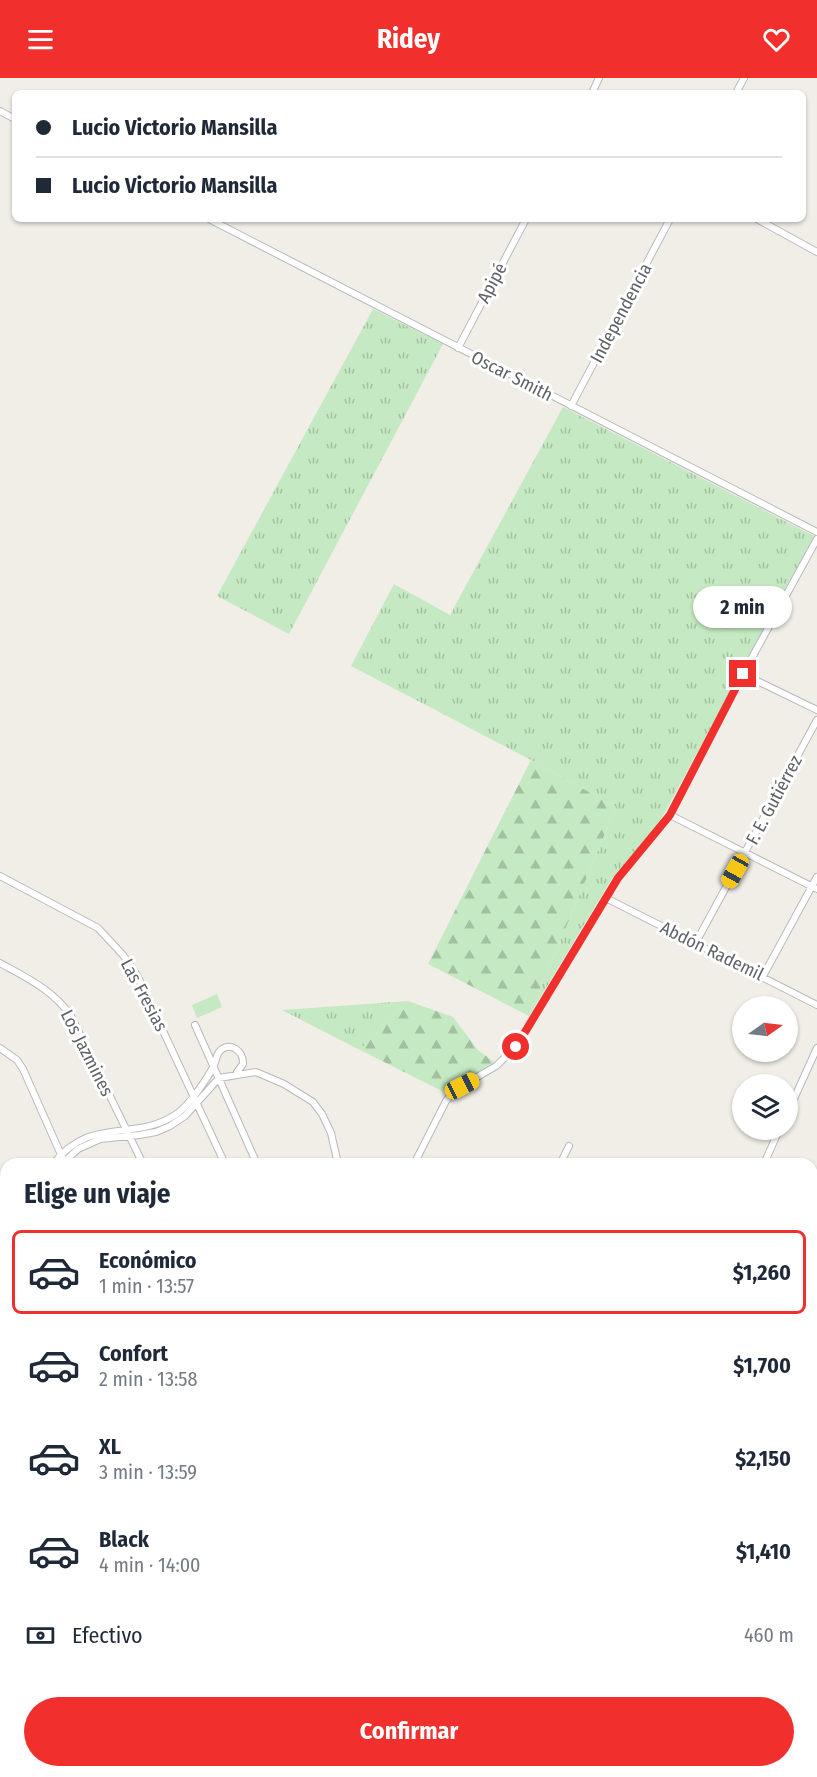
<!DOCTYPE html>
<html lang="es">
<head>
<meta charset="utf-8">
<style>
	body { margin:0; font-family:"Fira Sans Condensed",sans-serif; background:#f2f2f3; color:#1f2937; height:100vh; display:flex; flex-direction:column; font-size:22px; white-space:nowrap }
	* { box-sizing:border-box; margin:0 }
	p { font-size:20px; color:#747a83 }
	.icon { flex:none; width:33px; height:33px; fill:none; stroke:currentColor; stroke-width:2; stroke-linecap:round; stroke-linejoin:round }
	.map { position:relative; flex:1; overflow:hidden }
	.sheet { position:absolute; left:0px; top:1080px; width:818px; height:620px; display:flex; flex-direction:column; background:#fff; border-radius:18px 18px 0 0; box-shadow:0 2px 4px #0004 }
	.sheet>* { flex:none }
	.banner { position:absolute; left:12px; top:12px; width:794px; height:132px; border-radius:9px; box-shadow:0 2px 4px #0004; display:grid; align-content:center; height:132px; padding:0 24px; background:#fff }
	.needle { width:39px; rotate:76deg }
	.tools { position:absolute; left:732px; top:918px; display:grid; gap:12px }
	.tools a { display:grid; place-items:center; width:66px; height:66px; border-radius:50%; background:#fff; box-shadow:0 2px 4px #0004; font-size:30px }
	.end { position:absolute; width:27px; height:27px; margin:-14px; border:8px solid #f1302d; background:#fff; box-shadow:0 0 0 3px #fff }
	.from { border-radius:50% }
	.bubble { position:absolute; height:42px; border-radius:21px; background:#fff; box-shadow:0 2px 4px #0004; font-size:20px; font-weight:700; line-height:42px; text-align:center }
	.car { position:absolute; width:18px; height:36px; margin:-18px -9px; border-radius:8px; box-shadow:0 0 4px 2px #0007; background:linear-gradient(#f5c518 24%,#345 0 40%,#f5c518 0 76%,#345 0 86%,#f5c518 0) }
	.banner b { display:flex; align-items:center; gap:21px; height:57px; font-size:22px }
	.banner b+b { border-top:2px solid #e0e1e3 }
	.banner i { width:15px; height:15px; background:#1f2937 }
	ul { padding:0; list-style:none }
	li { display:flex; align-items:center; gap:18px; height:84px; margin:0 12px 9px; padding:0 12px; border:3px solid transparent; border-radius:9px }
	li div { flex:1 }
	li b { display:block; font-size:22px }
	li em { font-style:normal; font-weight:700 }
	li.current { border-color:#f1302d }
	li>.icon { width:54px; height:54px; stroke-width:1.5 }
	h2 { padding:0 24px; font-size:27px; line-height:72px }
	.pay { display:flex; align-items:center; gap:15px; height:66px; padding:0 24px; font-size:22px }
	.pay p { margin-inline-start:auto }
	.action { display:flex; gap:12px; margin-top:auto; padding:12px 24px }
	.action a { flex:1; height:69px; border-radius:36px; background:#f1302d; color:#fff; font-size:24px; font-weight:700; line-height:69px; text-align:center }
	header { display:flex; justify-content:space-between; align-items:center; height:78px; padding:0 24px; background:#f1302d; color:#fff; font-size:27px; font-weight:700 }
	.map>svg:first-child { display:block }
</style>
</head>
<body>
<header><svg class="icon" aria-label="menu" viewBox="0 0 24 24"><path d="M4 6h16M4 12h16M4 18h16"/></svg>Ridey<svg class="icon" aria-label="heart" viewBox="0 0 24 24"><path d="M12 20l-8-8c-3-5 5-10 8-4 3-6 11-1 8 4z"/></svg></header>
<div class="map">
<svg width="817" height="1699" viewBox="0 0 817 1699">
	<defs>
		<pattern id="grass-tufts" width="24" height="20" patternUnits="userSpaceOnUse" patternTransform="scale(1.5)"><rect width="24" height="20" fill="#c5e9c2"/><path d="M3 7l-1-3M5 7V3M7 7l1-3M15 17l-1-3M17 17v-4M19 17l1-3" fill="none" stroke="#a3c0a1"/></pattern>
		<pattern id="forest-firs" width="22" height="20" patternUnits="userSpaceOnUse" patternTransform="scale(1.5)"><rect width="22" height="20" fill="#c5e9c2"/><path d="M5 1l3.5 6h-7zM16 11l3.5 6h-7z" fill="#a3c0a1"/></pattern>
		<pattern id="park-crowns" width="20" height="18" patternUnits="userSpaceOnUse" patternTransform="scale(1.5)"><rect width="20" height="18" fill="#c5e9c2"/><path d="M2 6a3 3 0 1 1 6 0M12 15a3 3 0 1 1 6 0" fill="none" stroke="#a3c0a1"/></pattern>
	</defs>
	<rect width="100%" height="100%" fill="#f1eee7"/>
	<path fill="url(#grass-tufts)" d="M373 231 443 266 289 556 217 518Z
		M563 329 814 458 659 745 611 802 529 938 616 729 531 682 351 588 394 506 450 537Z
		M408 923 360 972 282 932Z"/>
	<path fill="url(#forest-firs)" d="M531 682 616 729 529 938 428 886Z
		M408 923 453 939 478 972 494 984 456 1008 442 1013 360 972Z"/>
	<path fill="url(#park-crowns)" d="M7 1694H73L71 1699H5Z
		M446 1694H689L686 1699H448Z"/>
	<path fill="#c5e9c2" d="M217 916 222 929 197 940 192 927Z
		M32 1694H58L56 1699H30Z
		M536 1694H561L563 1699H537Z"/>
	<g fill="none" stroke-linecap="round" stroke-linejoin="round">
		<defs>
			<path id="street" d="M592 15 599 0
				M736 15 744 0
				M0 33 15 41
				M209 141 817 454
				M757 141 817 174
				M458 270 526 141
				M571 328 670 141
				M743 596 817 632
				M670 737 817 811
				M0 798 98 850 123 877 137 897 225 1086
				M606 820 817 927
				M695 866 817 642
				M0 885C27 900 53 912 71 938L143 1086
				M763 898 817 799
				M195 947 257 1086
				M0 970 17 982 23 991 62 1079
				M788 1034 817 970
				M53 1086C92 1036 134 1066 178 1035 189 1027 208 1000 214 987 216 983 216 978 219 974 229 962 244 973 243 986L237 994
				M62 1086 78 1071 100 1061 139 1057 156 1054 170 1048 185 1038 219 1000 256 994 284 1006 313 1024 322 1036 331 1055 338 1086
				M414 1086 446 1023 455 1012 496 988 516 969 618 800 670 737 743 596 817 461
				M560 1086 569 1068
				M764 1086 779 1052
				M0 1117 6 1131
				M0 1182 6 1186
				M812 1203 817 1206
				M0 1232 6 1220
				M0 1259 2 1256
				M0 1284 6 1287
				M812 1350 817 1339
				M812 1358 817 1361
				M0 1508 6 1494
				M812 1538 817 1540
				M812 1555 817 1544
				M0 1639 6 1642
				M129 1694 142 1699
				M305 1694 315 1699
				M443 1694 444 1699
				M74 1699 77 1694
				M223 1699 226 1694
				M383 1699 385 1694
				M691 1699 694 1694
				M737 1699 740 1694"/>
			<path id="primary" d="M0 1307 6 1310
				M722 1694 732 1699"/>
		</defs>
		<use href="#street" stroke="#b7b9bd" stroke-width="8"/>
		<use href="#primary" stroke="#f7c159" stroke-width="11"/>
		<use href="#street" stroke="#fff" stroke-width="6"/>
		<use href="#primary" stroke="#ffedad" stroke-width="9"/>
	</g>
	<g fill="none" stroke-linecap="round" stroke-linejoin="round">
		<path stroke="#f1302d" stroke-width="8" d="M516 969 618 800 670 737 743 596"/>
	</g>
	<g text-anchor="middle" stroke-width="6" stroke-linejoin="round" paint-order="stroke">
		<g font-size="18" fill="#5e6367" stroke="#fff">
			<text transform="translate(492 205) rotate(-62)" y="6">Apipé</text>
			<text transform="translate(621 235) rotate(-62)" y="6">Independencia</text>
			<text transform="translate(512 298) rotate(27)" y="6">Oscar Smith</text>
			<text transform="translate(774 722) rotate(-62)" y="6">F. E. Gutiérrez</text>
			<text transform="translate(712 873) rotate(26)" y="6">Abdón Rademil</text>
			<text transform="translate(144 917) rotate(62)" y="6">Las Fresias</text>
			<text transform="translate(87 975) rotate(63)" y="6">Los Jazmines</text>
		</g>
	</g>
</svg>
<div class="tools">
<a><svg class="needle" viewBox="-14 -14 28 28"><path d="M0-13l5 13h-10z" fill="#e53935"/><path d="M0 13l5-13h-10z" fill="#747a83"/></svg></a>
<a><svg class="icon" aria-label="layers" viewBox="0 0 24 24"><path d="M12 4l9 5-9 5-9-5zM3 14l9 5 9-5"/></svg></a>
</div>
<i class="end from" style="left:516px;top:969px"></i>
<i class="end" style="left:743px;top:596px"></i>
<div class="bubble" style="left:693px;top:508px;width:99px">2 min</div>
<i class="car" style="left:735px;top:793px;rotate:209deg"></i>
<i class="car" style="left:462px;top:1008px;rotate:63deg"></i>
<div class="banner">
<b><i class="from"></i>Lucio Victorio Mansilla</b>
<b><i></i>Lucio Victorio Mansilla</b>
</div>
<section class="sheet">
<h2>Elige un viaje</h2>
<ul>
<li class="current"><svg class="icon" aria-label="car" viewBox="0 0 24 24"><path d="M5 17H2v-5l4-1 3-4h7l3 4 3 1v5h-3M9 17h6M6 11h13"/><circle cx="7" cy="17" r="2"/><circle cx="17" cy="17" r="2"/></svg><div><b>Económico</b><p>1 min · 13:57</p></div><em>$1,260</em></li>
<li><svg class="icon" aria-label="car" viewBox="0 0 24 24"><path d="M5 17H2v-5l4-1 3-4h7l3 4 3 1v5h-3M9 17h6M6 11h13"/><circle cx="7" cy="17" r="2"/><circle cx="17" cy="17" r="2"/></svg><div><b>Confort</b><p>2 min · 13:58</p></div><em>$1,700</em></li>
<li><svg class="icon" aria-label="car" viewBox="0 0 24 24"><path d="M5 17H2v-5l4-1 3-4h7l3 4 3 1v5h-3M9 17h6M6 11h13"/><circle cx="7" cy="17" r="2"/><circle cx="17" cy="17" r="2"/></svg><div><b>XL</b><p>3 min · 13:59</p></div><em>$2,150</em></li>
<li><svg class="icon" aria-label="car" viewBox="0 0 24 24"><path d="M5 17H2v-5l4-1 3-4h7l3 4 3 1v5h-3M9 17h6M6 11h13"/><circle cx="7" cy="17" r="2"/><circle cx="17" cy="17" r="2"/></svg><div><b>Black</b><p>4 min · 14:00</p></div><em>$1,410</em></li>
</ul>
<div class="pay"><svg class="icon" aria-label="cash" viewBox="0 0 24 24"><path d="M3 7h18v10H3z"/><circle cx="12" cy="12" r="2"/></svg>Efectivo<p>460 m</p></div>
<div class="action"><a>Confirmar</a></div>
</section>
</div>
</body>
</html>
